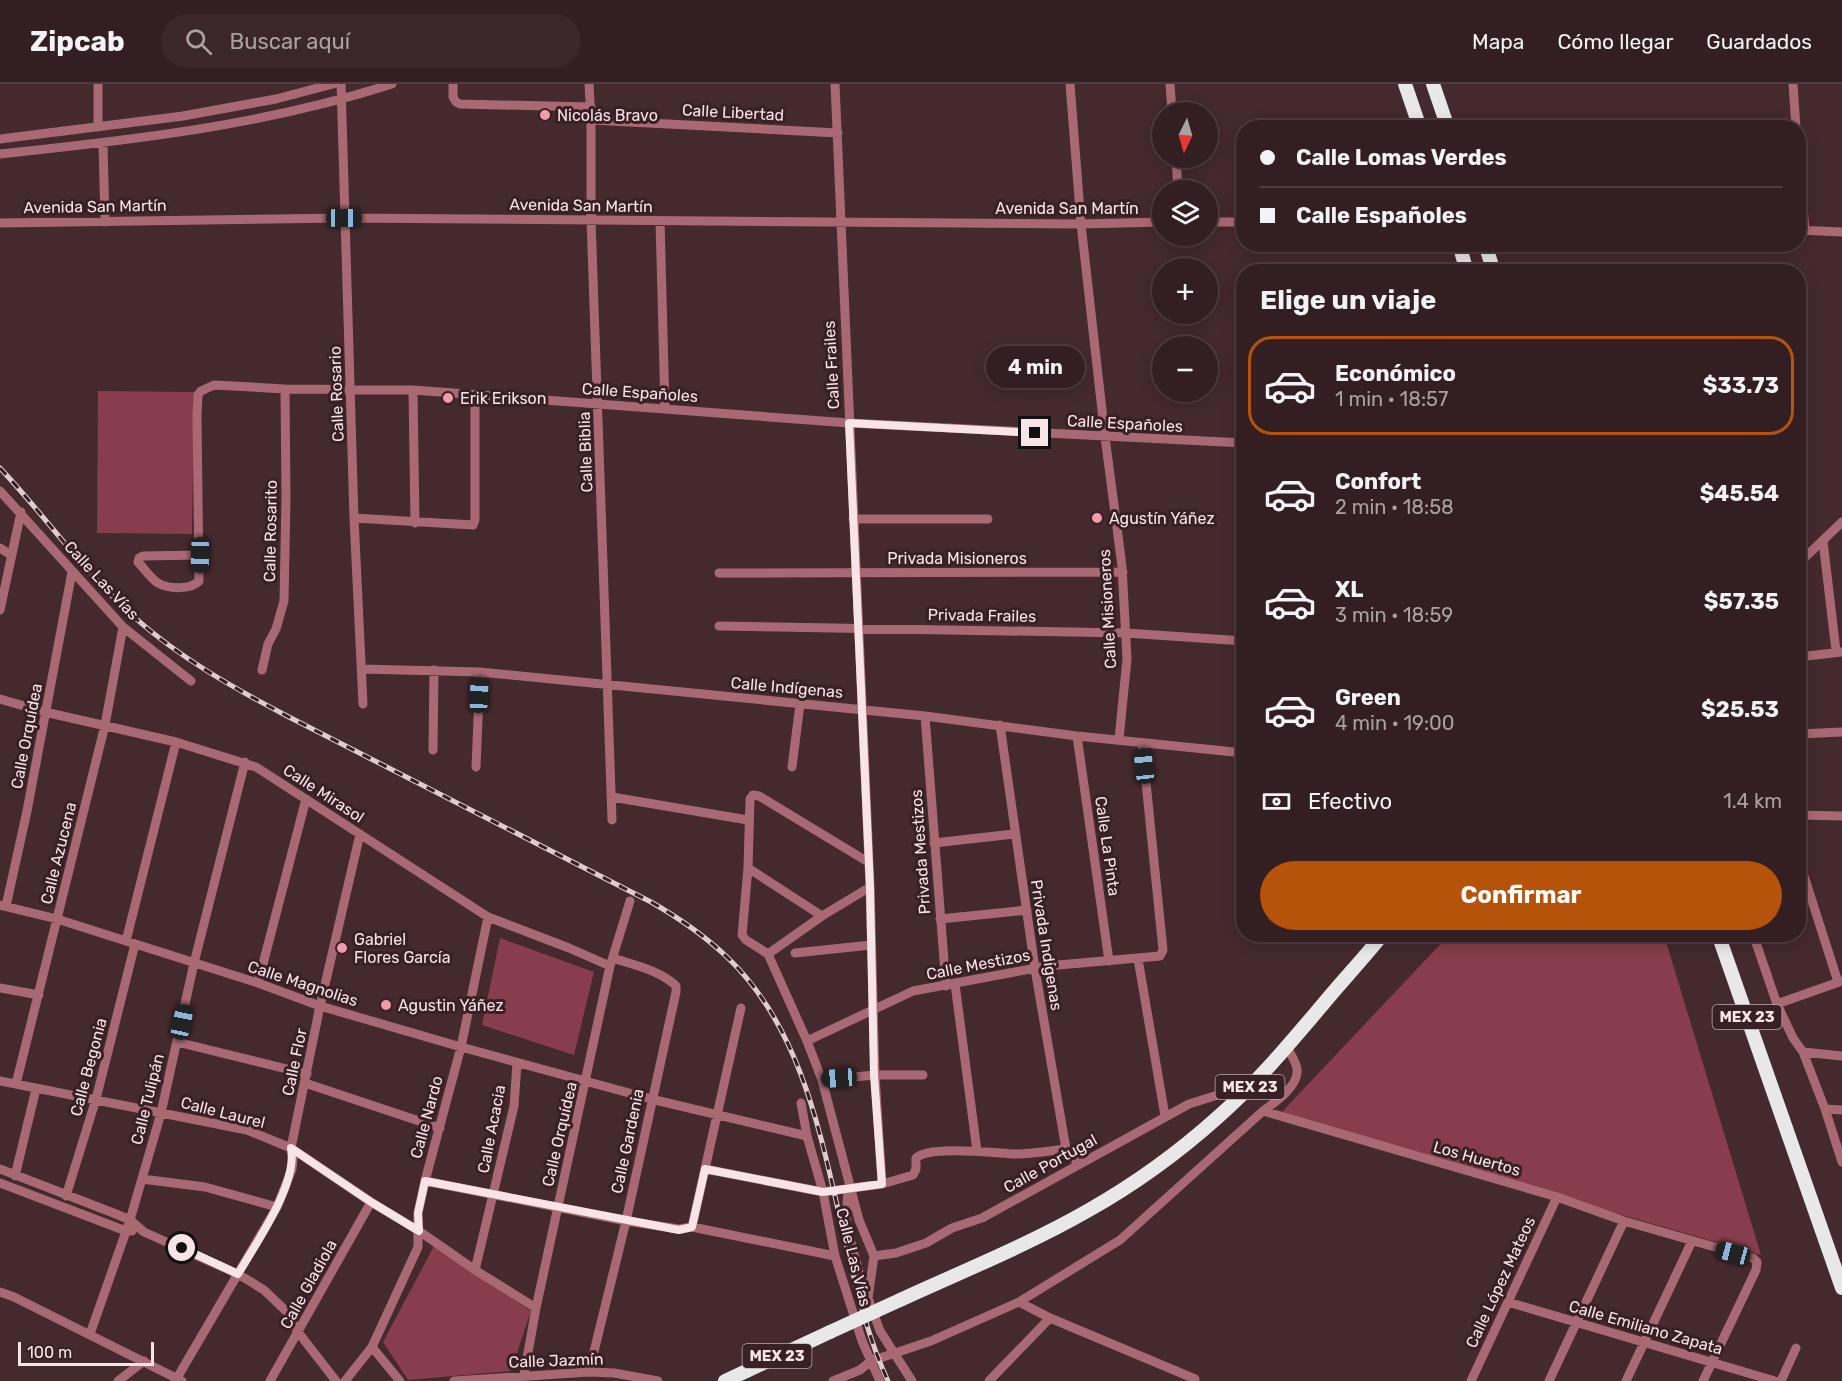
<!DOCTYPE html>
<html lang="es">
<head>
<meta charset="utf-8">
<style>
	body { margin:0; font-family:Rubik,sans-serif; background:#3b272a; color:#f1f3f6; height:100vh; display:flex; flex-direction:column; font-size:22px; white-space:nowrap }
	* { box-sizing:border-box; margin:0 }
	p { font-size:20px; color:#a9a2a5 }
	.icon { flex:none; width:33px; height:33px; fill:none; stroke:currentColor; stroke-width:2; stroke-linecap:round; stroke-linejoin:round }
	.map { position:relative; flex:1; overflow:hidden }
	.details { position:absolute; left:1236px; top:180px; width:570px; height:678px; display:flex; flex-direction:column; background:#331f22; border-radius:24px; box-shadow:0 3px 15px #0003,0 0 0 2px #4e3d40 }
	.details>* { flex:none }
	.banner { position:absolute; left:1236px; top:36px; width:570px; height:132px; border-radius:24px; box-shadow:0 3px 15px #0003,0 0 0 2px #4e3d40; display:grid; align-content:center; height:132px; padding:0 24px; background:#331f22 }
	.needle { width:39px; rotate:185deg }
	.controls { position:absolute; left:1152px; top:18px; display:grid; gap:12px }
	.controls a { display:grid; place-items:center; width:66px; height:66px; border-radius:50%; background:#331f22; box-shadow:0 3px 15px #0003,0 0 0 2px #4e3d40; font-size:30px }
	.scale { position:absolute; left:18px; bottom:15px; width:136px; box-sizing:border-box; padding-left:6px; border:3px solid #f6e4e6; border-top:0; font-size:16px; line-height:21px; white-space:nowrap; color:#f6e4e6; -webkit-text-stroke:4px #392024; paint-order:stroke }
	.end { position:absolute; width:27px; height:27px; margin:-14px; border:8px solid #f6e4e6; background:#111; box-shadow:0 0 0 3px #111 }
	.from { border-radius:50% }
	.bubble { position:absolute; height:42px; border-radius:21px; background:#331f22; box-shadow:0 3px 15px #0003,0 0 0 2px #4e3d40; font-size:20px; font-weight:700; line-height:42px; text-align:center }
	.car { position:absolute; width:18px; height:36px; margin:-18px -9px; border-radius:8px; box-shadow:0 0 4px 2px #0007; background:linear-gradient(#222 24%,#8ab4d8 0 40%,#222 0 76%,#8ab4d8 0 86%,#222 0) }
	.banner b { display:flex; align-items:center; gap:21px; height:57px; font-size:22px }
	.banner b+b { border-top:2px solid #4e3d40 }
	.banner i { width:15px; height:15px; background:#f1f3f6 }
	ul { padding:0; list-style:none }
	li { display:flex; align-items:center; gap:18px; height:99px; margin:0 12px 9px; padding:0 12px; border:3px solid transparent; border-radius:24px }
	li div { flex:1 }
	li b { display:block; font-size:22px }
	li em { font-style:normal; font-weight:700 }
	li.selected { border-color:#b45309 }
	li>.icon { width:54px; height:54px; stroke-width:1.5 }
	h2 { padding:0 24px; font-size:27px; line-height:72px }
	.pay { display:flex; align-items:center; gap:15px; height:66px; padding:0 24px; font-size:22px }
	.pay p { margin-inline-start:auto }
	.action { display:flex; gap:12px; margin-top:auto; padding:12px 24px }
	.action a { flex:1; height:69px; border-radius:36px; background:#b45309; color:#fff; font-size:24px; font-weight:700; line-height:69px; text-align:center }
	header { display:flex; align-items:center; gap:36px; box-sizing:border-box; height:84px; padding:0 30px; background:#331f22; border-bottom:2px solid #4e3d40 }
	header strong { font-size:28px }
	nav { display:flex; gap:33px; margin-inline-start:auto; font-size:21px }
	.search { width:420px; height:54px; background:#3b272a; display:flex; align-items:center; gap:15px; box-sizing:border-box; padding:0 21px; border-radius:33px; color:#a9a2a5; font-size:22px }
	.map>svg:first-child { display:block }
</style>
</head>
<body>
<header>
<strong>Zipcab</strong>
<div class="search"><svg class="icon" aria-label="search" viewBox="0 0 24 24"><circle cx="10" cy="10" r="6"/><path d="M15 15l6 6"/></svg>Buscar aquí</div>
<nav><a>Mapa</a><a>Cómo llegar</a><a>Guardados</a></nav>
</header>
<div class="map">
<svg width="1842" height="1297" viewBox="0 0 1842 1297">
	<rect width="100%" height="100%" fill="#44292d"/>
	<path fill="#873d4b" d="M98 307 194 308 192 450 97 449Z
		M1449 851H1664L1761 1171 1278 1032Z
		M500 854 594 888 574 971 482 941Z
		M434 1162 531 1227 511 1287 408 1296 383 1258Z"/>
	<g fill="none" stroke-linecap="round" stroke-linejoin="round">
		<path stroke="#a96973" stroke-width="9" d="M98 0V43
			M341 0 354 434 363 620
			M453 0V13L456 18 460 20 591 23
			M589 0 591 36V136L612 736
			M835 0 870 803 875 991 882 1100
			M1070 0 1081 140 1105 353 1122 482 1127 575 1119 655
			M1170 0 1172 28
			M1793 0 1796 44
			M591 36 838 49
			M0 55 183 32 276 15 333 0
			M103 59 105 138
			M1798 67 1805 146
			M0 70C133 56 265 41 392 0
			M1176 74 1178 106
			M660 137 665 324
			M1208 138H1244
			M0 139 344 134 1081 140 1162 138
			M1798 146 1842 148
			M413 306 415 439
			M0 407 123 543 191 597
			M354 434 473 441 475 436V310
			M853 435H988
			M1823 457 1836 567
			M0 464 11 471
			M200 471 143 472 139 474 138 478C144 484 150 494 158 499 168 505 191 506 199 497L197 331 198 311 201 307 214 301 285 305 413 306 849 339 1244 359
			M1798 480 1842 438
			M719 489 1123 488
			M0 526 21 428
			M719 542 1126 549 1244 557
			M1798 573 1842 568
			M362 585 480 588 925 632 1077 652 1244 669
			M262 586 268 560 276 545 284 517 286 414 285 305
			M0 615 45 628 176 658 256 683 488 833 569 864 610 882
			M925 632 946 902
			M1000 641 1035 885 1066 1065 1078 1080
			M1798 650 1842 648
			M1077 652 1109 877
			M433 666 434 586
			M476 683 480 588
			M792 683 800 620
			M612 713 748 736
			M1798 731 1842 732
			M934 759 1014 750
			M1798 773 1838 898
			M748 784 822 832
			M0 821 57 835 258 899 320 922 461 963 651 1015 807 1052
			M6 822 27 727 72 488
			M940 835 1027 826
			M1753 850 1777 920 1793 954 1803 968 1825 1025 1842 1078
			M126 857 176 658
			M795 869 871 861
			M768 870 807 957 822 996 859 1136 874 1172 868 1214 880 1247 912 1297
			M768 870 746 856 742 851 748 784 750 715 753 711 759 712 868 778
			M768 870 822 832 870 803
			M1138 875 1165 1032
			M258 899 306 715
			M955 900 977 1067
			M0 904 39 911
			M1777 920 1842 897
			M807 957 913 907 1047 882 1160 872 1163 866 1142 659
			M177 958 307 990
			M1287 963C1290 970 1297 978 1297 986 1299 1002 1274 1019 1263 1027L1557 1113 1624 1137 1753 1174 1757 1178 1756 1186 1703 1297
			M1803 968 1842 972
			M822 996 875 991H923
			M0 997 247 1046 291 1064 371 1118 419 1147 475 1186 536 1224
			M305 999 440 1044
			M16 1000 105 641 123 543
			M801 1019 807 1052 823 1108 835 1172 862 1257 880 1297
			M1825 1025 1842 1026
			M0 1085 116 1130 130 1136 144 1148 238 1190 264 1206 287 1228 298 1248 336 1297
			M705 1085 823 1108 882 1100 913 1091 916 1085V1074C929 1061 994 1069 1014 1070 1031 1070 1049 1067 1066 1065
			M15 1092 36 1005
			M142 1095 205 1103 277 1123
			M425 1097 626 1137 679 1145 692 1143 835 1172
			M0 1099 126 1147H132
			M848 1104 846 1140 864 1207 868 1214
			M66 1112 96 1015 135 860
			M692 1143 741 924
			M874 1172 896 1169 926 1159 952 1144 982 1134 1189 1020 1224 1009 1238 1015
			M475 1186 514 1022 517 979
			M0 1208 14 1213 182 1297
			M1019 1218 1120 1156 1263 1027
			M1508 1218 1775 1297
			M90 1250 130 1136 161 1029 194 879 245 678
			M372 1263 400 1297
			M589 1288 626 1137 676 908V902C660 886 633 881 613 874
			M524 1291 536 1224 610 882 630 817
			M177 1294 277 1123 292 1085 293 1074 291 1064 320 922 360 750
			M118 1297 144 1277
			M270 1297 371 1118
			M345 1297 372 1263 418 1163V1129L425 1097 461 963 488 833
			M454 1297 589 1288 614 1289 658 1297
			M833 1297 860 1286 871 1277 931 1257 1019 1218 1050 1234 1195 1295
			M989 1297 1050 1234
			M1471 1297 1557 1113
			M1549 1297 1624 1137
			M1626 1297 1692 1157
			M1781 1297 1796 1264"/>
		<path stroke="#e8e8e8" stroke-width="14" d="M1405 0 1420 44
			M1433 0 1448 44
			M1459 160 1467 188
			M1485 160 1494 188
			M1718 850 1842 1204
			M900 1216C963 1187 1028 1161 1089 1126 1135 1100 1179 1068 1218 1033 1257 999 1290 959 1324 919 1343 896 1364 874 1383 850
			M725 1297 830 1248"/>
		<defs>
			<path id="rail" d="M0 384C46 433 84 488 134 533 180 574 232 603 287 632L651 818C679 834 705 852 728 874 807 950 823 1066 848 1168 858 1212 869 1256 888 1297"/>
		</defs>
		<use href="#rail" stroke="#dfccce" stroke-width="5"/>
		<use href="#rail" stroke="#392024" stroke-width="3" stroke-dasharray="9" stroke-linecap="butt"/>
		<path stroke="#e8e8e8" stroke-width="14" d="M830 1248 900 1216"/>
	</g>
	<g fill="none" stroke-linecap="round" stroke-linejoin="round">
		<path stroke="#f6e4e6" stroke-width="8" d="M182 1164 238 1190C256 1159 298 1100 291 1064L371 1118 419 1147 418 1129 425 1097 679 1146 692 1143 705 1085 823 1108 882 1100 874 991 870 803 849 339 1035 349"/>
	</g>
	<g fill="#f39aa8" stroke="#392024" stroke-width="2">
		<circle cx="545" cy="31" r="6"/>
		<circle cx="448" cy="314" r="6"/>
		<circle cx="1097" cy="434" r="6"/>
		<circle cx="342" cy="864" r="6"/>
		<circle cx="386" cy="921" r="6"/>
	</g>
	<g text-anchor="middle" stroke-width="6" stroke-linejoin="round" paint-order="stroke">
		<g fill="#392024" stroke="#bda9ac" stroke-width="1.5">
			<rect x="1712.5" y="921" width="69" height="24" rx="4.5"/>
			<rect x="1215.5" y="991" width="69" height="24" rx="4.5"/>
			<rect x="742.5" y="1260" width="69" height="24" rx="4.5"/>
		</g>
		<g font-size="15" font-weight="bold" fill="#f6e4e6">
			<text x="1747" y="938">MEX 23</text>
			<text x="1250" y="1008">MEX 23</text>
			<text x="777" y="1277">MEX 23</text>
		</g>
		<g font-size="16" fill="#f6e4e6" stroke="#392024">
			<text transform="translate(733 28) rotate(3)" y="6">Calle Libertad</text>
			<text transform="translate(581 121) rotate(1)" y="6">Avenida San Martín</text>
			<text transform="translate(95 122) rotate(-1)" y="6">Avenida San Martín</text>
			<text x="1067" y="130">Avenida San Martín</text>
			<text transform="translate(831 281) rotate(-93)" y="6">Calle Frailes</text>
			<text transform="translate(640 308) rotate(4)" y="6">Calle Españoles</text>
			<text transform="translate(336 310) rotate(-92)" y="6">Calle Rosario</text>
			<text transform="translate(1125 339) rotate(3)" y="6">Calle Españoles</text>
			<text transform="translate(585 368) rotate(-92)" y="6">Calle Biblia</text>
			<text transform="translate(270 447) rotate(-89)" y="6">Calle Rosarito</text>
			<text x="957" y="480">Privada Misioneros</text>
			<text transform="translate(102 496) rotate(47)" y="6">Calle Las Vías</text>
			<text transform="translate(1107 525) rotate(-93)" y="6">Calle Misioneros</text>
			<text transform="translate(982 531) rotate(1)" y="6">Privada Frailes</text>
			<text transform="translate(787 603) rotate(5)" y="6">Calle Indígenas</text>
			<text transform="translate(26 652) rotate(-79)" y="6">Calle Orquídea</text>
			<text transform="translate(324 709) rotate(33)" y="6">Calle Mirasol</text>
			<text transform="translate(1108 762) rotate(82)" y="6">Calle La Pinta</text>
			<text transform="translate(920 768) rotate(-94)" y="6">Privada Mestizos</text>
			<text transform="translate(58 769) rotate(-76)" y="6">Calle Azucena</text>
			<text transform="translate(1047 861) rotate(81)" y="6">Privada Indígenas</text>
			<text transform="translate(978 880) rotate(-11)" y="6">Calle Mestizos</text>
			<text transform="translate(303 899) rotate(18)" y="6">Calle Magnolias</text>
			<text transform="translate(294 978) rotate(-78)" y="6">Calle Flor</text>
			<text transform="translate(88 983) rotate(-75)" y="6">Calle Begonia</text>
			<text transform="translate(147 1015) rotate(-76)" y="6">Calle Tulipán</text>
			<text transform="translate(223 1028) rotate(14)" y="6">Calle Laurel</text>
			<text transform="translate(426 1033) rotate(-75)" y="6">Calle Nardo</text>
			<text transform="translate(491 1045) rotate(-79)" y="6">Calle Acacia</text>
			<text transform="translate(559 1050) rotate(-77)" y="6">Calle Orquídea</text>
			<text transform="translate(627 1057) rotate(-78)" y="6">Calle Gardenia</text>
			<text transform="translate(1477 1074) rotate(16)" y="6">Los Huertos</text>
			<text transform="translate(1050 1079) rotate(-29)" y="6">Calle Portugal</text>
			<text transform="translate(854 1173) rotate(76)" y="6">Calle Las Vías</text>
			<text transform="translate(1500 1198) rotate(-65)" y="6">Calle López Mateos</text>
			<text transform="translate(308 1200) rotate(-61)" y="6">Calle Gladiola</text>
			<text transform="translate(1646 1243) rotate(16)" y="6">Calle Emiliano Zapata</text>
			<text transform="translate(556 1276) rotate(-2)" y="6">Calle Jazmín</text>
		</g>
		<g font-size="16" fill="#f6e4e6" stroke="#392024" text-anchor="start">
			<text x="557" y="37">Nicolás Bravo</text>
			<text x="460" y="320">Erik Erikson</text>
			<text x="1109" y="440">Agustín Yáñez</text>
			<text x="354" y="861">Gabriel<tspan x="354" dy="18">Flores García</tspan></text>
			<text x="398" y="927">Agustin Yáñez</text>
		</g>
	</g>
</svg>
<div class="controls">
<a><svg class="needle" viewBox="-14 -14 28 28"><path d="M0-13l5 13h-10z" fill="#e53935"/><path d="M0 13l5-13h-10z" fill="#a9a2a5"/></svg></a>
<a><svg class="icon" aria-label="layers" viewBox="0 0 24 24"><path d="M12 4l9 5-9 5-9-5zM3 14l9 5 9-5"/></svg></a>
<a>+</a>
<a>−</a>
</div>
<div class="scale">100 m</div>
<i class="end from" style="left:182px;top:1164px"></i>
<i class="end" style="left:1035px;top:349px"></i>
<div class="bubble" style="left:986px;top:262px;width:99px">4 min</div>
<i class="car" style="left:344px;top:134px;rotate:90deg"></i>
<i class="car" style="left:200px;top:471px;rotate:181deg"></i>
<i class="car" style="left:479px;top:611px;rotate:2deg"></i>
<i class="car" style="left:1144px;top:682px;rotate:354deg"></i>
<i class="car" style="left:182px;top:938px;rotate:12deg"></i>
<i class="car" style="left:839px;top:994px;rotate:266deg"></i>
<i class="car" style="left:1733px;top:1169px;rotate:285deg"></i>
<div class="banner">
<b><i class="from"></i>Calle Lomas Verdes</b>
<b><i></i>Calle Españoles</b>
</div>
<section class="details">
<h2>Elige un viaje</h2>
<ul>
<li class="selected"><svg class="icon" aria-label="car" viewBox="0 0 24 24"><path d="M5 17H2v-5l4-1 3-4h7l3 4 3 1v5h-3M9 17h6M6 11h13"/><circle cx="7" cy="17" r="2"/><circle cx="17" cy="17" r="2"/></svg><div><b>Económico</b><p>1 min · 18:57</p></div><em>$33.73</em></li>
<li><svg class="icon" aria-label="car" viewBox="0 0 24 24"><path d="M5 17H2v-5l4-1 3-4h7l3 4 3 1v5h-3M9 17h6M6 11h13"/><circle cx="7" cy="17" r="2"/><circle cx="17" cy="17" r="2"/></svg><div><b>Confort</b><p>2 min · 18:58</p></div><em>$45.54</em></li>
<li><svg class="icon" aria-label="car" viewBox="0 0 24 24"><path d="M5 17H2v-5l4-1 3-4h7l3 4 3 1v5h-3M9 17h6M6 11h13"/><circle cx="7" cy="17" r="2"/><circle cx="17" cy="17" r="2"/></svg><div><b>XL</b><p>3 min · 18:59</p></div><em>$57.35</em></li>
<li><svg class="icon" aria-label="car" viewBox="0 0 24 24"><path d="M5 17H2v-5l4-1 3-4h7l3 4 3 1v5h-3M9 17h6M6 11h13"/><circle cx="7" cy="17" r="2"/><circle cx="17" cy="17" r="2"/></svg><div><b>Green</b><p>4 min · 19:00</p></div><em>$25.53</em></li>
</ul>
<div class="pay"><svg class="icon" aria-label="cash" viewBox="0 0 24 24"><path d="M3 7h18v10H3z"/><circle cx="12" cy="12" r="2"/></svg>Efectivo<p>1.4 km</p></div>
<div class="action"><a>Confirmar</a></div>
</section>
</div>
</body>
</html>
